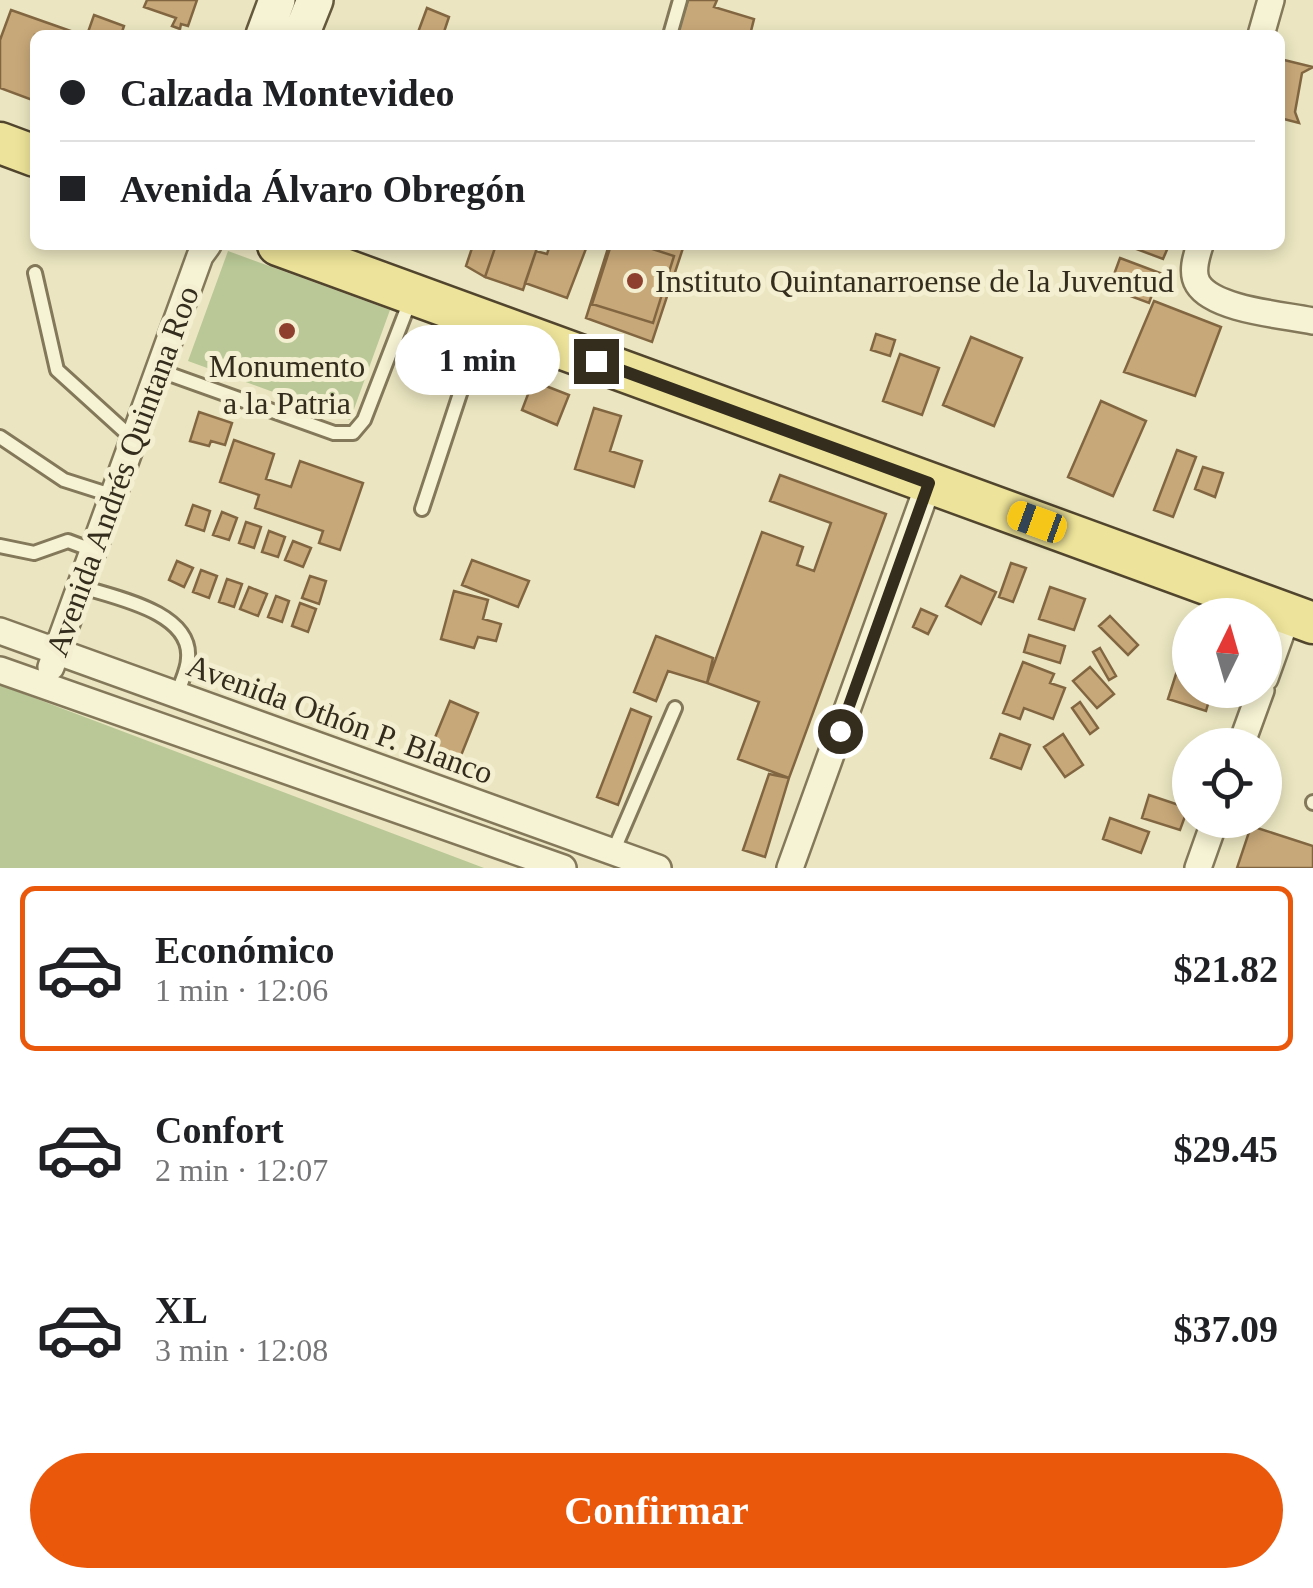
<!DOCTYPE html>
<html lang="es">
<head>
<meta charset="utf-8">
<style>
	body { margin:0; font-family:Georgia,serif; background:#f6f6f6; color:#202124; height:100vh; display:flex; flex-direction:column; font-size:38px; white-space:nowrap }
	* { box-sizing:border-box; margin:0 }
	p { font-size:32px; color:#757577 }
	.icon { flex:none; width:55px; height:55px; fill:none; stroke:currentColor; stroke-width:2; stroke-linecap:round; stroke-linejoin:round }
	.map { position:relative; height:868px; overflow:hidden }
	.panel { display:flex; flex-direction:column; background:#fff; flex:1 }
	.panel>* { flex:none }
	.top-card { position:absolute; left:30px; top:30px; width:1255px; height:220px; border-radius:15px; box-shadow:0 5px 15px #0003; display:grid; align-content:center; height:220px; padding:0 30px; background:#fff }
	.needle { width:65px; rotate:5deg }
	.buttons { position:absolute; left:1172px; top:598px; display:grid; gap:20px }
	.buttons a { display:grid; place-items:center; width:110px; height:110px; border-radius:50%; background:#fff; box-shadow:0 5px 15px #0003; font-size:50px }
	.end { position:absolute; width:45px; height:45px; margin:-22px; border:12px solid #342c1d; background:#fff; box-shadow:0 0 0 5px #fff }
	.from { border-radius:50% }
	.bubble { position:absolute; height:70px; border-radius:35px; background:#fff; box-shadow:0 5px 15px #0003; font-size:32px; font-weight:600; line-height:70px; text-align:center }
	.car { position:absolute; width:30px; height:60px; margin:-30px -15px; border-radius:12px; box-shadow:0 0 8px 2px #0007; background:linear-gradient(#f5c518 24%,#345 0 40%,#f5c518 0 76%,#345 0 86%,#f5c518 0) }
	.top-card b { display:flex; align-items:center; gap:35px; height:95px; font-size:38px }
	.top-card b+b { border-top:2px solid #e0e0e0 }
	.top-card i { width:25px; height:25px; background:#202124 }
	ul { padding:18px 0 0; list-style:none }
	li { display:flex; align-items:center; gap:30px; height:165px; margin:0 20px 15px; padding:0 10px; border:5px solid transparent; border-radius:15px }
	li div { flex:1 }
	li b { display:block; font-size:38px }
	li em { font-style:normal; font-weight:600 }
	li.current { border-color:#ea580c }
	li>.icon { width:90px; height:90px; stroke-width:1.5 }
	.button { display:flex; gap:20px; margin-top:auto; padding:20px 30px }
	.button a { flex:1; height:115px; border-radius:60px; background:#ea580c; color:#fff; font-size:40px; font-weight:600; line-height:115px; text-align:center }
	.map>svg:first-child { display:block }
</style>
</head>
<body>
<div class="map">
<svg width="1313" height="868" viewBox="0 0 1313 868">
	<rect width="100%" height="100%" fill="#ebe6c1"/>
	<path fill="#b9c896" d="M228 251 390 310 350 420 188 361Z
		M0 685 484 868H0Z"/>
	<path fill="#c7a879" stroke="#816641" stroke-width="2.5" d="M147 0H197L188 26 181 24 180 29 172 26 176 18 144 7Z
		M688 0H717L714 7 754 19 750 35H677Z
		M427 8 449 17 443 35H417Z
		M11 10 82 35H35V101L0 88V40Z
		M94 15 124 26 121 35H87Z
		M1280 59 1313 67 1302 73 1295 112 1299 123 1280 118Z
		M473 245H496L485 277 466 266Z
		M496 245H538L523 290 485 277Z
		M550 245 587 246 567 298 525 283 536 251 547 254Z
		M609 245H684L652 342 586 318Z
		M611 245H640L674 256 653 323 592 304Z
		M1126 245H1169L1163 259Z
		M1120 258 1160 273 1149 303 1109 288Z
		M1154 301 1221 327 1195 396 1124 372Z
		M876 334 895 340 890 356 871 350Z
		M971 337 1022 358 994 426 943 405Z
		M900 354 939 368 922 415 883 401Z
		M533 381 569 395 557 425 522 410Z
		M1101 401 1146 421 1113 496 1068 477Z
		M594 408 621 416 610 451 642 461 634 487 575 469Z
		M199 412 232 423 225 445 211 441 209 446 190 441Z
		M234 440 274 454 266 479 291 487 300 461 363 483 340 550 319 543 323 531 255 508 259 495 220 482Z
		M1177 450 1196 457 1173 517 1154 510Z
		M1203 467 1223 473 1215 497 1195 489Z
		M780 475 886 514 789 778 738 759 759 702 707 683 762 532 803 547 797 565 814 571 831 523 770 501Z
		M193 505 210 511 204 531 186 525Z
		M222 512 237 518 229 540 213 535Z
		M246 522 261 527 254 548 239 543Z
		M269 531 285 537 278 557 262 552Z
		M293 541 311 548 303 567 285 560Z
		M472 560 529 581 518 607 462 585Z
		M177 561 193 568 184 587 169 580Z
		M1011 563 1026 568 1013 602 999 597Z
		M201 570 217 576 209 598 193 592Z
		M310 576 326 581 319 604 302 598Z
		M961 576 996 592 981 624 946 606Z
		M227 579 242 584 234 607 219 602Z
		M249 587 267 594 258 616 240 609Z
		M1050 587 1085 599 1074 630 1039 619Z
		M454 591 488 600 483 619 501 624 496 641 478 637 474 648 441 639Z
		M276 596 289 601 282 622 268 617Z
		M300 603 316 609 308 632 292 626Z
		M921 609 937 616 928 634 913 627Z
		M1110 616 1138 645 1128 655 1099 626Z
		M1029 635 1065 646 1060 663 1024 652Z
		M656 636 713 658 707 683 668 671 656 701 634 692Z
		M1185 646 1190 647V690H1212L1206 711 1168 699Z
		M1100 648 1116 676 1109 680 1093 652Z
		M1023 662 1054 674 1050 683 1065 688 1053 719 1024 708 1020 719 1003 713Z
		M1090 667 1114 694 1097 708 1073 681Z
		M450 701 478 713 456 768 427 757Z
		M1080 702 1098 728 1090 734 1072 708Z
		M631 709 651 717 618 805 597 797Z
		M1000 734 1030 745 1021 769 991 758Z
		M1063 734 1083 765 1065 777 1044 747Z
		M769 774 789 778 765 857 743 850Z
		M1149 795 1188 808 1180 830 1142 818Z
		M1110 818 1149 832 1141 853 1103 839Z
		M1251 826 1313 846V868H1237Z"/>
	<g fill="none" stroke-linecap="round" stroke-linejoin="round">
		<defs>
			<path id="service" d="M670 35 680 0
				M35 273 57 370 132 438
				M158 370 334 433H353L364 420 410 301
				M0 437 64 480 111 495
				M422 509 482 327
				M0 546 34 553 68 541 92 550
				M79 586C112 597 192 611 188 658 188 670 180 684 177 695
				M1313 802V803
				M613 852 675 708"/>
			<path id="minor" d="M1261 35 1271 0
				M1200 245C1196 257 1191 273 1198 284 1214 310 1285 315 1313 321
				M0 631 658 868
				M51 667 200 256 208 245
				M0 670 563 868
				M1265 678 1288 614
				M1241 745 1261 690
				M790 868 929 483
				M1198 868 1215 820"/>
			<path id="secondary" d="M264 35 277 0
				M301 35 315 0"/>
			<path id="primary" d="M0 143 35 156
				M278 245 1313 623"/>
		</defs>
		<use href="#service" stroke="#83785a" stroke-width="18"/>
		<use href="#minor" stroke="#83785a" stroke-width="30"/>
		<use href="#secondary" stroke="#65593d" stroke-width="40"/>
		<use href="#primary" stroke="#51452e" stroke-width="45"/>
		<use href="#service" stroke="#f6f3d4" stroke-width="12"/>
		<use href="#minor" stroke="#f6f3d4" stroke-width="25"/>
		<use href="#secondary" stroke="#f6f3d4" stroke-width="35"/>
		<use href="#primary" stroke="#ede39a" stroke-width="40"/>
	</g>
	<g fill="none" stroke-linecap="round" stroke-linejoin="round">
		<path stroke="#342c1d" stroke-width="12" d="M596 361 929 483 840 731"/>
	</g>
	<g fill="#8f3f2d" stroke="#f3efd0" stroke-width="4">
		<circle cx="635" cy="281" r="10"/>
		<circle cx="287" cy="331" r="10"/>
	</g>
	<g text-anchor="middle" stroke-width="10" stroke-linejoin="round" paint-order="stroke">
		<g font-size="32" fill="#342c1d" stroke="#f3efd0" text-anchor="start">
			<text x="655" y="292">Instituto Quintanarroense de la Juventud</text>
			<text x="287" y="377" text-anchor="middle">Monumento<tspan x="287" dy="37">a la Patria</tspan></text>
		</g>
		<g font-size="32" fill="#342c1d" stroke="#f3efd0">
			<text transform="translate(122 471) rotate(-70)" y="11">Avenida Andrés Quintana Roo</text>
			<text transform="translate(340 719) rotate(20)" y="11">Avenida Othón P. Blanco</text>
		</g>
	</g>
</svg>
<div class="buttons">
<a><svg class="needle" viewBox="-14 -14 28 28"><path d="M0-13l5 13h-10z" fill="#e53935"/><path d="M0 13l5-13h-10z" fill="#757577"/></svg></a>
<a><svg class="icon" aria-label="locate" viewBox="0 0 24 24"><circle cx="12" cy="12" r="6"/><path d="M12 2v4M12 18v4M2 12h4M18 12h4"/></svg></a>
</div>
<i class="end from" style="left:840px;top:731px"></i>
<i class="end" style="left:596px;top:361px"></i>
<div class="bubble" style="left:395px;top:325px;width:165px">1 min</div>
<i class="car" style="left:1037px;top:522px;rotate:290deg"></i>
<div class="top-card">
<b><i class="from"></i>Calzada Montevideo</b>
<b><i></i>Avenida Álvaro Obregón</b>
</div>
</div>
<section class="panel">
<ul>
<li class="current"><svg class="icon" aria-label="car" viewBox="0 0 24 24"><path d="M5 17H2v-5l4-1 3-4h7l3 4 3 1v5h-3M9 17h6M6 11h13"/><circle cx="7" cy="17" r="2"/><circle cx="17" cy="17" r="2"/></svg><div><b>Económico</b><p>1 min · 12:06</p></div><em>$21.82</em></li>
<li><svg class="icon" aria-label="car" viewBox="0 0 24 24"><path d="M5 17H2v-5l4-1 3-4h7l3 4 3 1v5h-3M9 17h6M6 11h13"/><circle cx="7" cy="17" r="2"/><circle cx="17" cy="17" r="2"/></svg><div><b>Confort</b><p>2 min · 12:07</p></div><em>$29.45</em></li>
<li><svg class="icon" aria-label="car" viewBox="0 0 24 24"><path d="M5 17H2v-5l4-1 3-4h7l3 4 3 1v5h-3M9 17h6M6 11h13"/><circle cx="7" cy="17" r="2"/><circle cx="17" cy="17" r="2"/></svg><div><b>XL</b><p>3 min · 12:08</p></div><em>$37.09</em></li>
</ul>
<div class="button"><a>Confirmar</a></div>
</section>
</body>
</html>
